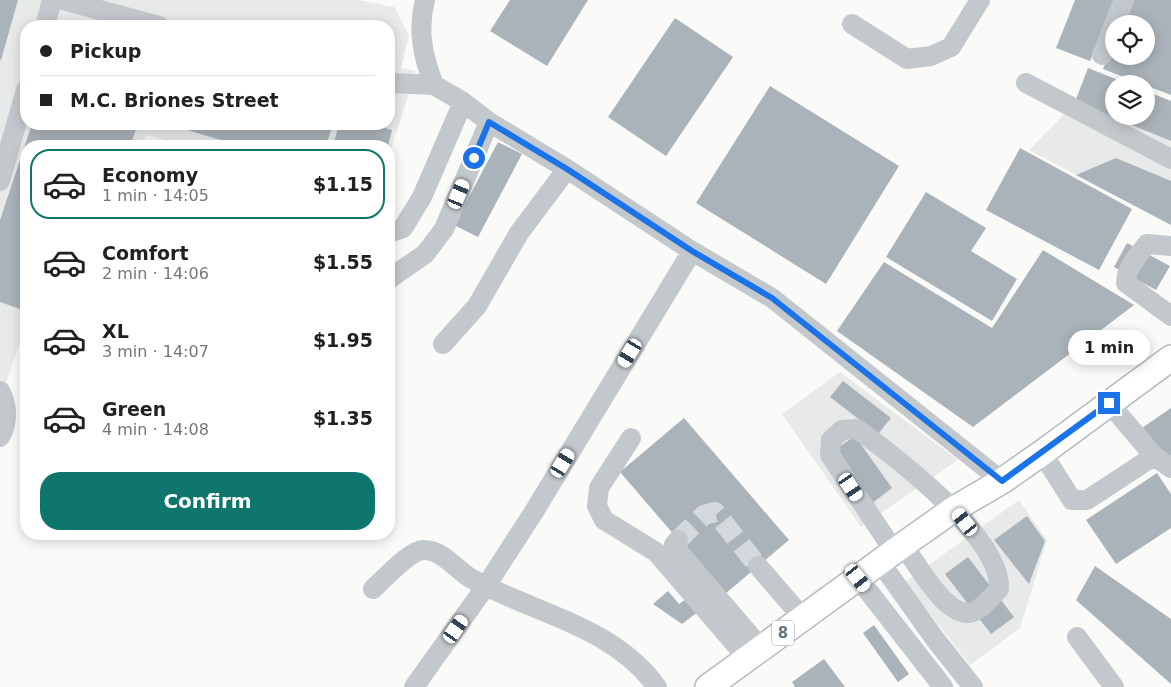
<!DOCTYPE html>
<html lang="en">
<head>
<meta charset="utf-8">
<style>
	body { margin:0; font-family:"DejaVu Sans",sans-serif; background:#f2f2f2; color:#202124; height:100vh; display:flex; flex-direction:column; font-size:19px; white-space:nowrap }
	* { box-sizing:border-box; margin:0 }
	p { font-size:16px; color:#757577 }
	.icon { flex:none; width:28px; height:28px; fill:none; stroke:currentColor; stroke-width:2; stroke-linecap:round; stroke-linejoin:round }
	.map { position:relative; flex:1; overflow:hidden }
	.panel { position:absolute; left:20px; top:140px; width:375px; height:400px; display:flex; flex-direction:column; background:#fff; border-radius:20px; box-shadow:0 2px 12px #0003 }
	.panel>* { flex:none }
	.guide { position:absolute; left:20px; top:20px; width:375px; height:110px; border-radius:20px; box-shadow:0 2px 12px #0003; display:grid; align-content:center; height:110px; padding:0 20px; background:#fff }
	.controls { position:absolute; left:1105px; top:15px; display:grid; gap:10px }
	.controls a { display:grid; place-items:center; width:50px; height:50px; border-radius:50%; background:#fff; box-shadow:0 2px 12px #0003; font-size:25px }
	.end { position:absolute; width:22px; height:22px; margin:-11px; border:6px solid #1a73e8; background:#fff; box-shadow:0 0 0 2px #fff }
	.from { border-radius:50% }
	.bubble { position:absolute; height:35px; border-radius:18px; background:#fff; box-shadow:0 2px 12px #0003; font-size:16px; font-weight:600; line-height:35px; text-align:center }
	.car { position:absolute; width:15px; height:30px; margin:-15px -8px; border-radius:6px; box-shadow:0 0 4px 1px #0007; background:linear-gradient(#fff 24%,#345 0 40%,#fff 0 76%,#345 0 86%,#fff 0) }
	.guide b { display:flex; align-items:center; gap:18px; height:48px; font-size:19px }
	.guide b+b { border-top:1px solid #e0e0e0 }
	.guide i { width:12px; height:12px; background:#202124 }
	ul { padding:9px 0 0; list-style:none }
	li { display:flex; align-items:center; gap:15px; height:70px; margin:0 10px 8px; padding:0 10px; border:2px solid transparent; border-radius:20px }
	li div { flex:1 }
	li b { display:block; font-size:19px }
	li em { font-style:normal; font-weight:600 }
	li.current { border-color:#0f766e }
	li>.icon { width:45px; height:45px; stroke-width:1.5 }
	.cta { display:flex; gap:10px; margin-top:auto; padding:10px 20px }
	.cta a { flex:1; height:58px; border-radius:20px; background:#0f766e; color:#fff; font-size:20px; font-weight:600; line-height:58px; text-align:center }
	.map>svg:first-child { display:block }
</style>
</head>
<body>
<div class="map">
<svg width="1171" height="687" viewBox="0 0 1171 687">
	<rect width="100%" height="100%" fill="#fafaf8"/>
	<path fill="#e8e9e9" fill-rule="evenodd" d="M0 0H358L394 7 409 35 401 68 416 71 389 155V146H190L146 135 141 146H26V336L23 335 0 399ZM26 26H389V124H26Z
		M1088 68 1128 84H1114V116H1146V91L1171 101V225L1029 150 1075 103Z
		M840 372 958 460 861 527 782 414Z
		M1019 500 1047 540 1020 628 970 665 905 582Z"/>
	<path fill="#aab3b9" d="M0 0H18L1 60H0Z
		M510 0H588L547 66 490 31Z
		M1075 0H1115L1090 61 1056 48Z
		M1131 0H1171V95L1103 69 1114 43V56H1146V24H1121Z
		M675 18 733 57 666 156 608 117Z
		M1088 68 1128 84H1114V116H1146V91L1171 101V141L1075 102Z
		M770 86 899 166 826 284 696 203Z
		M32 124H138L130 146H26V311L0 302V220Z
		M167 124H333L326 146H241Z
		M339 124H371L392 130 388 146H333Z
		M498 142 522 154 478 237 454 225Z
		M1020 148 1132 209 1099 270 986 210Z
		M1116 158 1171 181V225L1076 175Z
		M926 192 986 228 971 251 1017 279 992 321 886 257Z
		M1127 243 1170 266 1156 290 1114 267Z
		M1043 250 1134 305 973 427 837 331 884 262 992 328Z
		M843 381 891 418 878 434 830 397Z
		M1171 408V457L1166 460 1139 430Z
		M684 418 789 540 725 594 620 472Z
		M855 436 892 488 871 504 833 451Z
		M1157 473 1171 494V528L1116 564 1086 520Z
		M1027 516 1045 541 1029 584 994 540Z
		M968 557 1014 617 991 634 945 574Z
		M1095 566 1171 619V684L1076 600Z
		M668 591 679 604 689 597 699 611 682 624 653 604Z
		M874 625 909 674 898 682 863 633Z
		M824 659 845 687H795L792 682Z"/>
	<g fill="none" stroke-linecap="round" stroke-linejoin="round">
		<path stroke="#d5d9db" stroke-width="20" stroke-dasharray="20 10" stroke-linecap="butt" d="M678 540 704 515 715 512 758 566"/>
		<defs>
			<path id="major" d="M708 687 903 545 954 509 1002 481 1042 453 1171 358"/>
		</defs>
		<use href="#major" stroke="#b5babe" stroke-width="28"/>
		<path stroke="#c3c8cc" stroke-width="20" d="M63 0 159 26
			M425 0C417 30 423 57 434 85
			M852 24 907 59 931 56 951 47 980 0
			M1114 24 1124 0
			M45 26 52 0
			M1102 55 1114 25
			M389 83 434 85 463 102 489 122 567 169 692 251 772 298 1002 481
			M1026 83 1171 159
			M0 181 26 90
			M389 233 403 228 422 197 463 102
			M1171 246 1147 244C1138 256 1126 267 1126 283L1171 316
			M389 279 425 254 444 229 489 122
			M443 344 477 306 519 233 567 169
			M0 391C8 405 8 424 0 437
			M1109 403 1154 456
			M631 438 599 488 597 506 604 520 656 552 748 659
			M1042 453 1072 500H1087L1154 456 1171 468
			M678 540 674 545 676 549 761 648
			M894 551 830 455 831 440 842 430 857 429C897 458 1002 538 999 589 992 596 980 612 969 613 943 614 917 563 903 545
			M880 562 935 639 973 687
			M758 566 803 618
			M858 578 943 687
			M373 589C384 579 409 551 423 550 442 549 456 570 472 579 535 614 612 625 657 687
			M1077 637 1114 687
			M414 687 486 586 535 510 692 251"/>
		<use href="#major" stroke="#fff" stroke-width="25"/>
	</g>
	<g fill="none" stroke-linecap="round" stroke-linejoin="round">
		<path stroke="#1a73e8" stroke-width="6" d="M474 158 489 122 567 169 692 251 772 298 1002 481 1109 403"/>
	</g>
	<g text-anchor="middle" stroke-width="5" stroke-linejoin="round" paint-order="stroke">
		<rect fill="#fff" stroke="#939fa8" stroke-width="1" x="772" y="620.5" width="22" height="25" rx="4"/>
		<g font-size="15" font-weight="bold" fill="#657683">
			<text x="783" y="638">8</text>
		</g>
	</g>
</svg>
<div class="controls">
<a><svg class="icon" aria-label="locate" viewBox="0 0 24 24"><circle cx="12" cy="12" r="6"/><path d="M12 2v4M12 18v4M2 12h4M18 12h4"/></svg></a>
<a><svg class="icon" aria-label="layers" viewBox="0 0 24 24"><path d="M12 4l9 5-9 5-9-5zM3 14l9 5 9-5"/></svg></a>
</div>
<i class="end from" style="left:474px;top:158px"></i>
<i class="end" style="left:1109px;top:403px"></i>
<div class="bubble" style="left:1068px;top:330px;width:82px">1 min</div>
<i class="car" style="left:459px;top:194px;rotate:23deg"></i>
<i class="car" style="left:630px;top:353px;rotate:211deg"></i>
<i class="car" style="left:563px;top:463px;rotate:31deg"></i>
<i class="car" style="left:851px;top:487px;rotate:146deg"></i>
<i class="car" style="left:965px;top:522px;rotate:322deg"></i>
<i class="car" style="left:858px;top:578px;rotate:142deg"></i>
<i class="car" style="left:456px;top:629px;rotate:35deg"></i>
<div class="guide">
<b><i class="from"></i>Pickup</b>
<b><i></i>M.C. Briones Street</b>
</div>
<section class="panel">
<ul>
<li class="current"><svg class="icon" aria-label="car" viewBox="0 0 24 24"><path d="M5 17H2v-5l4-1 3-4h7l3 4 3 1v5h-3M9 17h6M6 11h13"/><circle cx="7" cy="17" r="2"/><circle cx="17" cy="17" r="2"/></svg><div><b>Economy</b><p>1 min · 14:05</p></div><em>$1.15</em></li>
<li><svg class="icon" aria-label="car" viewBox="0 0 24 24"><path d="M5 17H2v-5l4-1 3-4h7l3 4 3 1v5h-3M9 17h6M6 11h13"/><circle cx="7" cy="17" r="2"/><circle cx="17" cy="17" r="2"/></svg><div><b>Comfort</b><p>2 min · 14:06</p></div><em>$1.55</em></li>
<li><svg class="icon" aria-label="car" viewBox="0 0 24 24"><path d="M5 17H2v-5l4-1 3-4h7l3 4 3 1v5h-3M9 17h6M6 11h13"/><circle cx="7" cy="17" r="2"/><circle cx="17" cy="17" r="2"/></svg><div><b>XL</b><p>3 min · 14:07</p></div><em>$1.95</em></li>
<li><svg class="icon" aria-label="car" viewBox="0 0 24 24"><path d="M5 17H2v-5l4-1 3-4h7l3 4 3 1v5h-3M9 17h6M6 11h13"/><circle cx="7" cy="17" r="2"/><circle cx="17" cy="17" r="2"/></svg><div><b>Green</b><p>4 min · 14:08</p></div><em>$1.35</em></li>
</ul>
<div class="cta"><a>Confirm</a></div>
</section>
</div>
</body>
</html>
